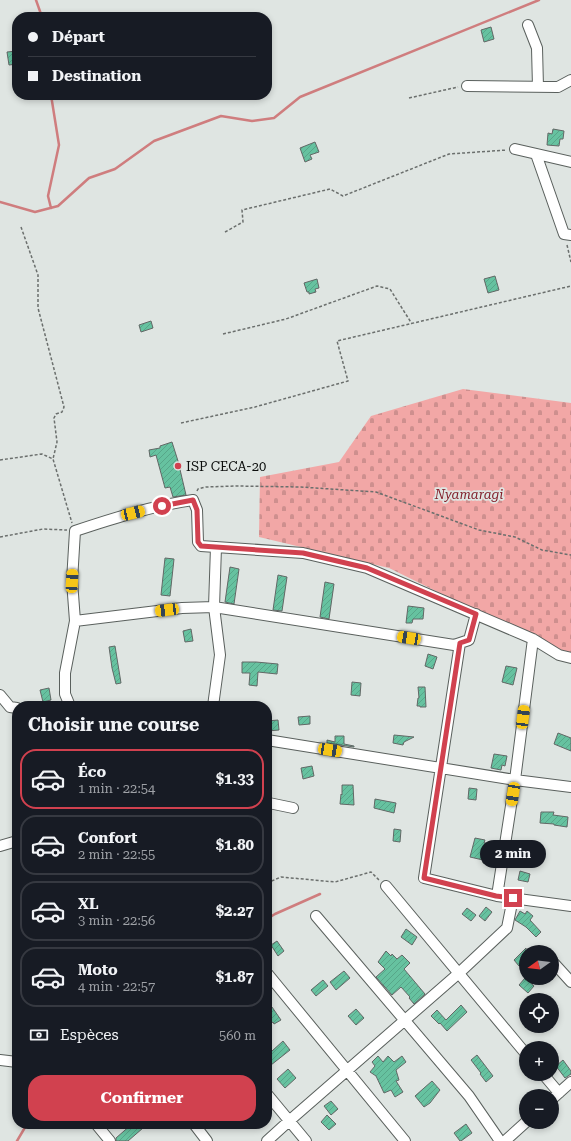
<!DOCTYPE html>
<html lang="fr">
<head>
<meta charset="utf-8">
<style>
	body { margin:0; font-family:"Roboto Serif",serif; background:#242831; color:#f1f3f6; height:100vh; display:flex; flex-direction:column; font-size:15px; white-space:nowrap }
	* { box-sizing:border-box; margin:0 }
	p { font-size:13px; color:#9ea1a6 }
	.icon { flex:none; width:22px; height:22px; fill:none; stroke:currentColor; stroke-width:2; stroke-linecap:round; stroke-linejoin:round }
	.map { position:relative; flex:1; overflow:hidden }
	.details { position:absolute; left:12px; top:701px; width:260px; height:428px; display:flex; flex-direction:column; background:#171b24; border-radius:16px; box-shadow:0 2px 6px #0003 }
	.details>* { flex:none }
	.guide { position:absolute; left:12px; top:12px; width:260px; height:88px; border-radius:16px; box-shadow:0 2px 6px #0003; display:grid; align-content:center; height:88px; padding:0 16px; background:#171b24 }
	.needle { width:26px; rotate:255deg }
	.fabs { position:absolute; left:519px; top:945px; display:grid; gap:8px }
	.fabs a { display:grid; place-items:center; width:40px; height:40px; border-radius:50%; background:#171b24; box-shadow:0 2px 6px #0003; font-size:20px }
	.end { position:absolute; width:18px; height:18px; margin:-9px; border:5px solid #d1414f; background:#fff; box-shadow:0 0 0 2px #fff }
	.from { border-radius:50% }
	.bubble { position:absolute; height:28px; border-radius:14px; background:#171b24; box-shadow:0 2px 6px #0003; font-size:13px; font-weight:700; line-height:28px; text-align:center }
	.car { position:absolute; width:12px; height:24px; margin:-12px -6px; border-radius:5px; box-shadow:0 0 3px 1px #0007; background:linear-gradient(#f5c518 24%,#345 0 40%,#f5c518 0 76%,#345 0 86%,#f5c518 0) }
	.guide b { display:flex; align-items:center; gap:14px; height:38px; font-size:15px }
	.guide b+b { border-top:1px solid #363941 }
	.guide i { width:10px; height:10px; background:#f1f3f6 }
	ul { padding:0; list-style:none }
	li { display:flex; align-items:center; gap:12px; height:60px; margin:0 8px 6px; padding:0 8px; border:2px solid #363941; border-radius:16px }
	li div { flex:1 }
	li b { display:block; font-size:15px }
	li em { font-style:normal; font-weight:700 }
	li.current { border-color:#d1414f }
	li>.icon { width:36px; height:36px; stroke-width:1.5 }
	h2 { padding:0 16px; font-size:18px; line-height:48px }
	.pay { display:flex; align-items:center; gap:10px; height:44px; padding:0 16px; font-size:15px }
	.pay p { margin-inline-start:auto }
	.primary-button { display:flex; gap:8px; margin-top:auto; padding:8px 16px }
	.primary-button a { flex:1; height:46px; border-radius:16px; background:#d1414f; color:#fff; font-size:16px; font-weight:700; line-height:46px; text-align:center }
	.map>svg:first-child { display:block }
</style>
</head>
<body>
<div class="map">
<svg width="571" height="1141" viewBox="0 0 571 1141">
	<defs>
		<pattern id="cemetery-stones" width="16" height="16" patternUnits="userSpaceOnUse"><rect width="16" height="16" fill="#f2a7a6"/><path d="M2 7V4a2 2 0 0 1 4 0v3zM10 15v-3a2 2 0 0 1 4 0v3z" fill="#ce8f8e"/></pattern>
		<pattern id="building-hatch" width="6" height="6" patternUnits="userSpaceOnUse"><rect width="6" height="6" fill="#66c2a0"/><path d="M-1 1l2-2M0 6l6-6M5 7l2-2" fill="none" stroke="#57a689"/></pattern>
	</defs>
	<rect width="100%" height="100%" fill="#dfe5e2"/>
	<path fill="url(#cemetery-stones)" d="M463 389 571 403V653L556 650 389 568 259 537 260 477 339 462 371 416Z"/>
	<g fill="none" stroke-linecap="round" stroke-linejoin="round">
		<path stroke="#cf7d7e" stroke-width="2.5" d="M36 0 42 17
			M51 95 59 145 48 196 51 208
			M0 202 35 212 58 206 89 178 115 169 154 141 221 116 252 121 274 118 300 97 539 0
			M267 919 275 914 320 894
			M17 1141 27 1124"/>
	</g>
	<path fill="url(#building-hatch)" stroke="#626866" d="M491 27 494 39 484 42 481 30Z
		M17 51V64L9 65 7 52Z
		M553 129 564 131 563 139H560L559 146 547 145 548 133 552 134Z
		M315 142 319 152 310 155 312 159 305 162 300 148Z
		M495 276 499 290 488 293 484 279Z
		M317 279 319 288 315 289 316 292 309 294V292H307L304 283Z
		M151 321 153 328 141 332 139 325Z
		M172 442 178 461 186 495 173 497 170 487 165 488 156 455 150 457 149 450 160 448V446Z
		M165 558 174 559 170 596 161 595Z
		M230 567 239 569 234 604 225 602Z
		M278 575 287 577 282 611 273 610Z
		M325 582 334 584 329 619 320 617Z
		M408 606 424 608 423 619H413L412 623H406Z
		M191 629 193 641 185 642 183 631Z
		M115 646 121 683 116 684 112 668 109 647Z
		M428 654 437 657 433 669 425 666Z
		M242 662H256L278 664 277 674 258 672 257 686 249 685 250 673H242Z
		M506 666 517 668 513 685 502 682Z
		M352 682 361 683 360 696 351 695Z
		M418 687H425L426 707H420V706H417L418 698H419Z
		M49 688 51 700 43 702 40 690Z
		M310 716V724L299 725 298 717Z
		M278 720 279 730 267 731V721Z
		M558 733 571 738V751L554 744Z
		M394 735 414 737 404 742 403 745 393 743Z
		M335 736H344V744L354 746V747L327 743V740L335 742Z
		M494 754 507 756 505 766 502 765 501 770 491 768Z
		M312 766 314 776 303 779 301 768Z
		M342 785H353L354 805 340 804 341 794 342 795Z
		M469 788 477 789 476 800 468 799Z
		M375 799 396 803 394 813 374 808Z
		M541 812H554L553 815 568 817 567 827 554 825V824L540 823Z
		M394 829 401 830 400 842 393 841Z
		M475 838 485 840 484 843 490 844 487 856 494 857 492 865 483 863V860L470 857Z
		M520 871 530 874 528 882 518 880Z
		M486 907 492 912 485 921 479 916Z
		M467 908 476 915 471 921 462 914Z
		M520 911 525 914 527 911 533 916 530 920 541 932 536 937 526 927 515 920Z
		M406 929 417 937 412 945 401 937Z
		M277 941 284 951 278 956 271 945Z
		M526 948V960L519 966 514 960Z
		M386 951 391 956 392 954 397 959 402 955 410 963 404 969 425 994 414 1004 409 998 410 997 401 987 392 995 376 977 385 969 378 962Z
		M344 971 350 978 336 990 330 982Z
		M525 978 534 986 528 993 519 985Z
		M323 980 328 986 316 996 311 990Z
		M461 1005 467 1012 447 1031 440 1023 439 1024 431 1016 437 1010 446 1020Z
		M272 1007 281 1020 274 1024 273 1022 267 1026V1010Z
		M356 1009 364 1018 356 1025 348 1016Z
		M283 1041 290 1050 271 1065 267 1059V1052L271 1049 272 1051Z
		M477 1055 493 1076 486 1082 480 1074 481 1073 471 1060Z
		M378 1056 383 1062 388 1056 394 1062 402 1056 406 1062 396 1070 399 1080 396 1081 403 1092 395 1097 391 1090 384 1093 376 1076 370 1072 375 1066 372 1062Z
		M563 1060 571 1071V1074L565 1078 556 1066Z
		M288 1069 296 1078 285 1088 277 1079Z
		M432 1081 440 1090 430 1103 424 1107 415 1096Z
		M331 1101 338 1109 331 1115 324 1106Z
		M327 1115 336 1124 329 1130 321 1122Z
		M132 1124H140L143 1128 128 1141H116V1138Z
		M466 1124 472 1133 461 1141H460L454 1133Z"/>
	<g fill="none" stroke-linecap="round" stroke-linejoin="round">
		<defs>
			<path id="minor" d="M528 25 537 48 538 87
				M467 86 558 87 571 80
				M515 149 571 162
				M536 154 564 234 571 235
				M75 621 182 608 214 607 454 645 469 640 476 614
				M460 643 424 878 497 896 571 906
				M0 695 10 707 17 708
				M70 706 65 694V673L75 621 72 581 75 531C114 518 152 506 193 500L197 510 198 542 201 546 303 553 367 568 533 639 559 655 571 658
				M213 706 220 655 214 607 216 547
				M267 740 515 780 571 787
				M267 803H269L293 808
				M0 846 17 841
				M386 886 526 1054
				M497 896 515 780 533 639
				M316 916 469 1096 500 1141
				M552 961 571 982
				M267 973 405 1141
				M0 1060 17 1062
				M543 1074 559 1093
				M267 1094 306 1141
				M552 1099 571 1082
				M96 1124 110 1141
				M194 1124 207 1141
				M267 1141 289 1121 459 973 507 928 513 898
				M505 1141 526 1122"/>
		</defs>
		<use href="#minor" stroke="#5a605d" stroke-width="12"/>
		<path stroke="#6b6f6d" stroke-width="1.5" stroke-dasharray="3 2" stroke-linecap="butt" d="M409 98 458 87
			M21 227 38 275V308L64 407 62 412 56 414 54 418 57 442 53 459
			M225 232 243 222 242 210 330 189 343 196 449 154 507 150
			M567 245 571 262
			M223 334 286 319 377 286 390 289 412 324
			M181 423 255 407 348 381 337 341 571 286
			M0 460 42 454 53 459 72 523
			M197 491 198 489 206 487 236 486 301 487 376 492 479 530 515 537 542 550 571 555
			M0 537 43 529 67 530
			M267 883 281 877 335 882 371 872 379 880"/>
		<use href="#minor" stroke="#fff" stroke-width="10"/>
	</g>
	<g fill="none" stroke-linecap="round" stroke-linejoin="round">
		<path stroke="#d1414f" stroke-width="5" d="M162 506 193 500 197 510 198 542 201 546 303 553 367 568 476 614 469 640 460 643 424 878 496 896 513 898"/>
	</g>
	<circle fill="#d1414f" stroke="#dfe5e2" stroke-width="1.5" cx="178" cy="466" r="4"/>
	<g text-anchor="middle" stroke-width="3.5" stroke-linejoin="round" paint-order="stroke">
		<g font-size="13" fill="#0c0e0d" stroke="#dfe5e2" text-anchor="start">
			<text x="186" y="471">ISP CECA-20</text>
		</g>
		<g font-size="13" font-style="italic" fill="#83202b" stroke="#dfe5e2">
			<text x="469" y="499">Nyamaragi</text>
		</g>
	</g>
</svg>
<div class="fabs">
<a><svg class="needle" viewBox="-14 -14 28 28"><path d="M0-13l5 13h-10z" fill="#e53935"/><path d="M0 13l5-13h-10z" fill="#9ea1a6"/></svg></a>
<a><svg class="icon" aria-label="locate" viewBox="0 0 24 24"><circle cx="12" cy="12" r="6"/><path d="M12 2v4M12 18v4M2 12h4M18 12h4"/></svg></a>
<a>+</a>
<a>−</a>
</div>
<i class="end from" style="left:162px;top:506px"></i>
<i class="end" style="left:513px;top:898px"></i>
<div class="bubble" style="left:480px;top:840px;width:66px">2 min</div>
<i class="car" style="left:133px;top:513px;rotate:77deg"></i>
<i class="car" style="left:72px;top:581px;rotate:3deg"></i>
<i class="car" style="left:167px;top:610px;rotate:263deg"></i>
<i class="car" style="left:409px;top:638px;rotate:279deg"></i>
<i class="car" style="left:523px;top:717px;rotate:7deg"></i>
<i class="car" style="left:330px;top:750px;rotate:99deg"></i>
<i class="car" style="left:513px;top:794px;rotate:189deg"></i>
<div class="guide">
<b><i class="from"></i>Départ</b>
<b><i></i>Destination</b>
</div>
<section class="details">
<h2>Choisir une course</h2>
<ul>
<li class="current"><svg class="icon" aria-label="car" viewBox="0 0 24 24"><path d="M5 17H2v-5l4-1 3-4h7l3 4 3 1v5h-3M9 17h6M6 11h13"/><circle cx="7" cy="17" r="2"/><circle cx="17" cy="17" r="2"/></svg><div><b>Éco</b><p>1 min · 22:54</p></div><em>$1.33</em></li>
<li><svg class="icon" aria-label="car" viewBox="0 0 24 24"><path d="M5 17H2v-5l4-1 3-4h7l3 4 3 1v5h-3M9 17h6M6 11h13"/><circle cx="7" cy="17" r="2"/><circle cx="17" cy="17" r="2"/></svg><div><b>Confort</b><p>2 min · 22:55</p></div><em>$1.80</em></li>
<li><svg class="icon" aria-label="car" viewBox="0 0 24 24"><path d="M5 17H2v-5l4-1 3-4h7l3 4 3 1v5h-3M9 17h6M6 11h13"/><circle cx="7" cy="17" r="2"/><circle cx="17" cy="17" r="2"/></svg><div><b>XL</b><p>3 min · 22:56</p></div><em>$2.27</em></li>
<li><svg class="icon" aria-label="car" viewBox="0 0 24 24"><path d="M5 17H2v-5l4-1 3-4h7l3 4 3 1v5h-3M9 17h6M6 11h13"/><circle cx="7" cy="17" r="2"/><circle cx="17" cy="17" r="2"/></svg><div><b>Moto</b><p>4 min · 22:57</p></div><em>$1.87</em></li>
</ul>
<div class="pay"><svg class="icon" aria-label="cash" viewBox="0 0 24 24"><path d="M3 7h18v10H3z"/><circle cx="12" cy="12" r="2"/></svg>Espèces<p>560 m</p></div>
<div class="primary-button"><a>Confirmer</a></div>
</section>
</div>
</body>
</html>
